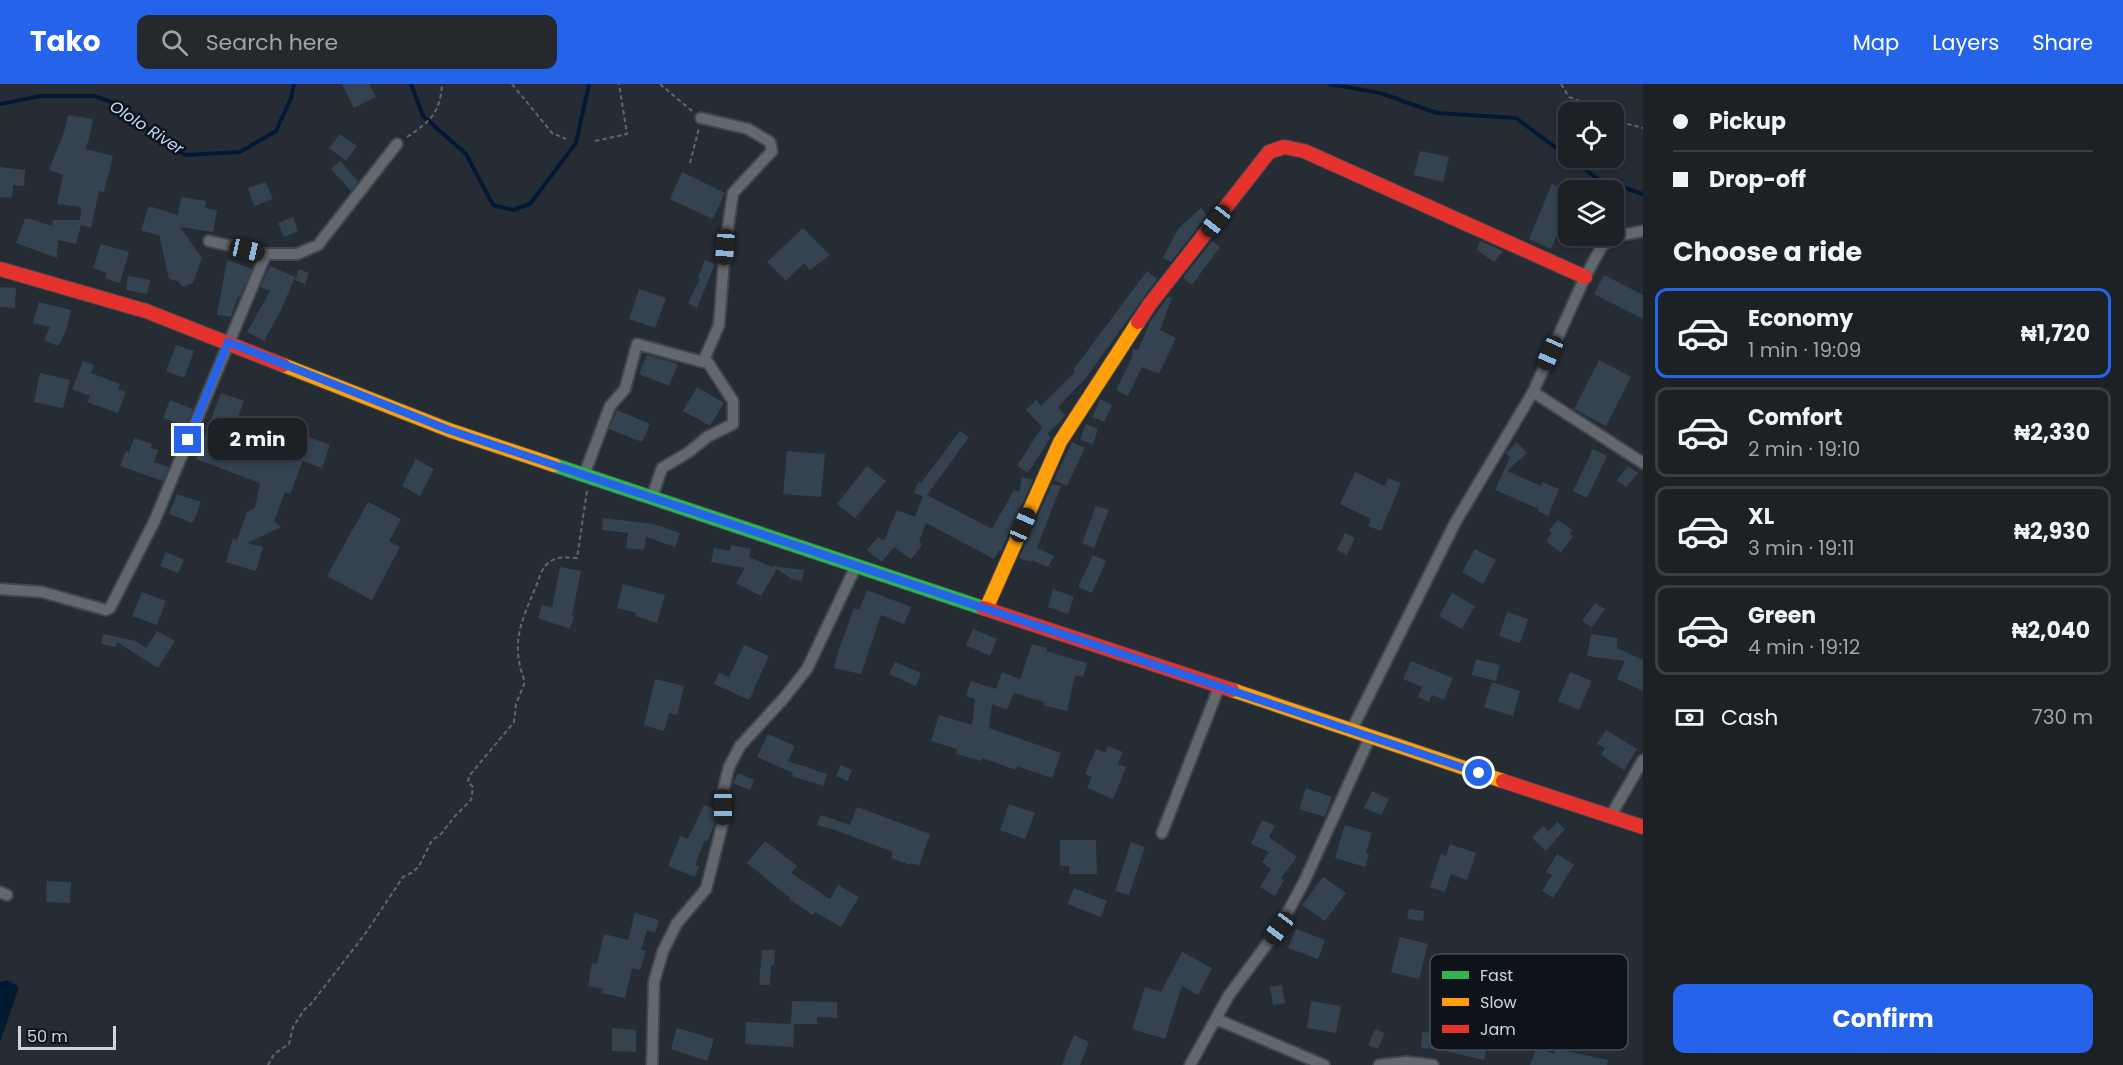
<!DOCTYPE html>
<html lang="en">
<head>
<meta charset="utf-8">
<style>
	body { margin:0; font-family:Poppins,sans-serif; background:#25292e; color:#f1f3f6; height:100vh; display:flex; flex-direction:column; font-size:22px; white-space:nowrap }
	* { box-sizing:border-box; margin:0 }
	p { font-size:20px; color:#a0a3a7 }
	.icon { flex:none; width:33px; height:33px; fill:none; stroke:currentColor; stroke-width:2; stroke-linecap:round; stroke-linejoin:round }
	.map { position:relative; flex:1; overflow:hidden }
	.panel { display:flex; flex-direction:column; background:#1c2126; width:480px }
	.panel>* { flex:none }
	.banner { display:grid; align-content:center; height:132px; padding:0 30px; background:#1c2126 }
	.buttons { position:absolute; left:1558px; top:18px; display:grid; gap:12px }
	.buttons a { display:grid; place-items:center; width:66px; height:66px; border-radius:12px; background:#1c2126; box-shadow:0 3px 9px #0003,0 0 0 2px #3a3e43; font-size:30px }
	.scale { position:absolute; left:18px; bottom:15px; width:98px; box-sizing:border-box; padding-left:6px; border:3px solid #ced6df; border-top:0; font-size:16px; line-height:21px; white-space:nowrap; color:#ced6df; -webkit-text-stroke:4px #0e1319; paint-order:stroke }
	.end { position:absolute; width:27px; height:27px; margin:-14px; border:8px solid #2563eb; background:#fff; box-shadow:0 0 0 3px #fff }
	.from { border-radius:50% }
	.bubble { position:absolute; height:42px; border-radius:12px; background:#1c2126; box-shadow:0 3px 9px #0003,0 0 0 2px #3a3e43; font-size:20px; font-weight:700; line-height:42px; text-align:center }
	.car { position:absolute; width:18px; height:36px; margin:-18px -9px; border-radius:8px; box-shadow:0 0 4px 2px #0007; background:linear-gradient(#222 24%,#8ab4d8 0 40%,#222 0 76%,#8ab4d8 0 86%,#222 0) }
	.banner b { display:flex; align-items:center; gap:21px; height:57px; font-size:22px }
	.banner b+b { border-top:2px solid #3a3e43 }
	.banner i { width:15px; height:15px; background:#f1f3f6 }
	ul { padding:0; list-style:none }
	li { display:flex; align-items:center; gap:18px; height:90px; margin:0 12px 9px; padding:0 18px; border:3px solid #3a3e43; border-radius:12px }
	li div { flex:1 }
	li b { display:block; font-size:22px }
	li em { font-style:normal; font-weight:700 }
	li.on { border-color:#2563eb }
	li>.icon { width:54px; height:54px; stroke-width:1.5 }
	h2 { padding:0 30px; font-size:27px; line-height:72px }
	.pay { display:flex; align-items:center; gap:15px; height:66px; padding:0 30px; font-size:22px }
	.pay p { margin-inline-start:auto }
	.primary-button { display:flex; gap:12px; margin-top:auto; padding:12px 30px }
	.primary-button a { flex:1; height:69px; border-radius:12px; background:#2563eb; color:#fff; font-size:24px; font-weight:700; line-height:69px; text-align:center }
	header { display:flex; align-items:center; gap:36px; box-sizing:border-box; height:84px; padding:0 30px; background:#2563eb; color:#fff }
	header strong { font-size:28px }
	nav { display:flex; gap:33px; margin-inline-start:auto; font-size:21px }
	.search { width:420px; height:54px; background:#25292e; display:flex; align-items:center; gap:15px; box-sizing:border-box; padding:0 21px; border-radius:12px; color:#a0a3a7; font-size:22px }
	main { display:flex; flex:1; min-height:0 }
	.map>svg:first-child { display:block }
</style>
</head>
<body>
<header>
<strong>Tako</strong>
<div class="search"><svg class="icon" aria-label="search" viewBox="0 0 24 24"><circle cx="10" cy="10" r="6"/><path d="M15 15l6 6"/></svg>Search here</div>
<nav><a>Map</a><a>Layers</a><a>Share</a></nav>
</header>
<main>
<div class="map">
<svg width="1643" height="981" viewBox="0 0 1643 981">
	<rect width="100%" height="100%" fill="#252c33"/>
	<path fill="#031932" d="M7 896 19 903 0 958V898Z"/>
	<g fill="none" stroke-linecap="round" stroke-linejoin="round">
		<path stroke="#031932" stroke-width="4" d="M411 0 423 32 466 70 493 121 513 126 530 120 576 59 589 0
			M1330 0 1380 9 1437 29 1516 34 1598 95 1643 110
			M0 20 41 12H94L118 20 161 55 185 71 240 68 276 47 291 14 294 0"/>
	</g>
	<path fill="#354351" d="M342 0H369L376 13 354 24Z
		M68 31 93 35 89 55 85 65 113 72 104 108 99 107 91 144 81 141 76 160 58 156 57 174 16 159 25 135H31L52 142 53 136H80L81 123 57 120 63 91 49 86 65 45Z
		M340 50 357 62 346 77 329 64Z
		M1420 67 1449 73 1443 98 1414 91Z
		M340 77 358 97 351 107 331 85Z
		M0 83 25 86 24 102 13 101 12 114 0 113Z
		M682 88 725 109 713 135 670 115Z
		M266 98 273 115 254 122 248 104Z
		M1552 100 1569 107V122L1551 165 1529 155Z
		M181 113 206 117 205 124 217 126 213 148 180 143 202 174 193 199 182 203 178 197 169 195 159 150V152L141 146 149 122 178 131Z
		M1201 124 1207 131 1171 178 1163 174 1178 145Z
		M293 133 298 147 284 153 278 139Z
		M803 144 830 171 810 186 804 179 786 197 767 178Z
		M1212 157 1220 163 1192 201 1183 194Z
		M1480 157 1503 167 1494 178 1477 166Z
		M101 160 129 168 120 199 105 194 107 189 93 184Z
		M227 176 252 185 240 213 238 212 231 233 217 231Z
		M705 176 715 180 697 224 688 219 700 195 698 194Z
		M270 182 295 193 281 226 264 257 247 248 270 207 260 203Z
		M299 185 309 189 305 200 295 196Z
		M1147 187 1157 195 1085 295 1058 323 1065 331 1061 337 1047 350 1051 353 1028 389 1017 382 1042 343 1026 326 1036 316 1041 322 1075 288 1073 286Z
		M1604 191 1643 211V235L1594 210Z
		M128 192 150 196 147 210 126 206Z
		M0 203 16 204 15 224 0 223Z
		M639 205 666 214 655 244 629 235Z
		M1168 213 1172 214 1160 246 1176 254 1159 290 1142 283 1128 312 1116 306 1132 273 1133 265 1138 266 1151 236Z
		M39 218 71 226 66 247 58 262 44 256 50 243 33 239Z
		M176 261 194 267 184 294 166 287Z
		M647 271 678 280 669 302 639 290Z
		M1599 276 1631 293 1606 342 1574 325Z
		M83 277 94 281 91 289 120 300 118 305 126 308 118 329 87 318 90 312 72 305Z
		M40 289 70 296 63 324 34 318Z
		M697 303 724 319 710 342 683 327Z
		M221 309 244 317 228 359 280 378 292 347 330 361 322 384 303 377 290 410 285 408 274 437 281 443 247 459 263 463 256 487 226 478 233 454 237 456 247 428 255 424 260 399 196 375Z
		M1100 315 1112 321 1104 338 1092 333Z
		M170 316 193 325 186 343 163 334Z
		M617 326 650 340 642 358 609 345Z
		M1086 340 1098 345 1093 360 1080 356Z
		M960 347 969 353 927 411 992 445 1014 406 1019 408 1022 393 1033 396 1001 467 999 466 994 475 926 439 919 458 922 461 911 475 894 463 882 478 867 466 878 453 884 457 897 426 915 433 923 412 914 409 918 398 921 399Z
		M134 354 152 360 151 364 158 366 154 378 169 383 163 397 120 382 126 367 129 368Z
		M1072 358 1085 364 1067 402 1054 396Z
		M1517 358 1527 369 1507 387 1541 402 1542 398 1559 405 1548 432 1538 427 1539 425 1495 406 1510 373 1506 369Z
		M1593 365 1607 372 1587 414 1573 407Z
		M787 367 825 370 821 413 783 410Z
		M416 375 434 385 420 412 402 402Z
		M867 382 886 397 855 434 837 420Z
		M1628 382 1638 389 1626 403 1617 396Z
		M1355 388 1385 402 1388 394 1401 399 1381 447 1368 442 1371 435 1340 420Z
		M1052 400 1061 402 1037 464 1054 472 1048 483 1032 476 1031 478 1019 474Z
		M177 410 201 418 193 439 169 430Z
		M368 418 401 435 389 457 400 463 372 516 327 492Z
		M1096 422 1109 426 1094 464 1082 459Z
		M603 434 653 440 680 449 675 463 646 453 644 466 626 464 628 449 602 446Z
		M1558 436 1572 446 1570 450 1573 452 1561 469 1546 457 1552 449 1549 446Z
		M1345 449 1355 454 1347 471 1337 466Z
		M731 461 751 465 749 473 774 484 772 482 804 486 802 497 792 495 777 485 761 512 736 499 745 484 711 478 714 464 730 467Z
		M1475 465 1496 476 1483 500 1462 488Z
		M166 468 184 476 178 489 160 482Z
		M1093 471 1106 477 1092 509 1078 503Z
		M560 483 581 487 572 531 574 532 570 545 538 534 542 521 552 524Z
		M623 500 665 511 657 539 635 532 636 529 617 524Z
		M1053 505 1074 513 1068 530 1048 523Z
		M867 506 911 523 904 540 881 531 861 590 834 584 839 565 854 524 859 526Z
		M142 508 166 517 157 541 132 532Z
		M1452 509 1475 522 1462 545 1439 532Z
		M1595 519 1605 525 1592 543 1582 537Z
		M1507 528 1528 535 1520 559 1499 552Z
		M973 545 997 555 990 572 966 561Z
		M157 547 175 557 158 584 117 558 116 563 101 560 103 550 136 557 146 564Z
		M1591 550 1618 554 1617 564 1643 576V607L1617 595 1625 577 1587 572Z
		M1032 560 1047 564 1046 567 1087 579 1083 593 1075 591 1067 627 1043 621 1044 618 1014 609 1007 626 992 620 989 644 1061 669 1052 694 1017 682 1016 686 982 674 981 677 956 670 957 665 931 657 939 631 972 641 975 615 966 612 971 597 996 605 1002 588 1020 595Z
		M744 561 769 572 749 616 714 600 719 589 729 593Z
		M1476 575 1500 581 1496 597 1472 591Z
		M1411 577 1453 594 1444 616 1432 611 1429 618 1418 613 1422 603 1403 595Z
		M895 578 921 589 916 602 889 590Z
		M1570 588 1592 597 1579 626 1558 617Z
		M655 595 684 602 677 631 669 629 664 647 644 641Z
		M1492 598 1520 607 1513 632 1484 623Z
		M1606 646 1637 665 1624 686 1601 671 1605 664 1597 660Z
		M768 650 795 662 788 677 827 690 823 702 792 692 793 689 757 673Z
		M1108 662 1123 668 1118 680 1126 683 1113 715 1087 704 1092 693 1085 690 1096 665 1105 669Z
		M841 681 852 686 848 697 836 692Z
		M738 689 754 696 750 706 733 699Z
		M1306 704 1332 713 1325 733 1299 725Z
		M1372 707 1389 715 1381 731 1364 724Z
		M1009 720 1035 729 1025 755 1000 746Z
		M704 721 716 726V737L707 757 705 756 695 781 699 782 695 793 668 782 680 752 688 755Z
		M857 723 930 750 919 782 911 779V781L891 774 893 768 835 746 817 741 821 731 850 741Z
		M1262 736 1275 742 1269 753 1297 773 1281 794 1284 796 1275 812 1260 803 1271 785 1262 778 1269 768 1251 760Z
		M1557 738 1565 745 1546 767 1532 754 1543 742 1549 747Z
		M1345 741 1372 749 1366 769 1369 770 1365 783 1335 774Z
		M1060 756H1096L1097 790H1069V782H1060Z
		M765 757 797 782 791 789 830 815 838 801 859 813 841 843 815 828 813 831 789 815 790 814 747 779Z
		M1131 758 1145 763 1129 811 1115 807Z
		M1450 760 1476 769 1467 796 1451 790 1445 808 1430 803 1441 770 1446 772Z
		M1557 770 1574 781 1553 814 1542 807 1552 791 1546 788Z
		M1323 793 1346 809 1325 837 1302 821Z
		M47 797 71 798 70 819 46 818Z
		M1074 804 1107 817 1101 833 1067 820Z
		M1409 825 1424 827 1423 837 1407 835Z
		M635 829 659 836 655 849 647 846 641 866 646 867 640 886 632 884 625 914 602 909 603 905 588 902 592 879 597 880 604 850 628 856Z
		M1296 845 1325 856 1318 875 1288 864Z
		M1400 853 1428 860 1419 895 1391 888Z
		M762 866H775L774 881H771L770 901H759Z
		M1182 868 1212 884 1198 911 1182 902 1165 955 1132 945 1145 903 1161 908Z
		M1282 901 1285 919 1273 921 1270 903Z
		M792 917 837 918V934L817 933V940H791Z
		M1311 917 1341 922 1336 949 1307 944Z
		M746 938 794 940 793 963 745 960Z
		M1455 940 1491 948 1484 976 1449 968V966L1421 964 1422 948 1453 950Z
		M612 944 636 946V968L612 967Z
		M677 944 714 955 707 977 671 965Z
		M1375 945 1385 949 1378 965 1368 961Z
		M1074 951 1089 958 1080 981H1062Z
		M1537 964 1554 970 1555 965 1608 976 1607 981H1530Z"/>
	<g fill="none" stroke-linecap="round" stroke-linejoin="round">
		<defs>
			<path id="street" d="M209 157 266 170H297L318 161 397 60
				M1533 308 1643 379
				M584 391 610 322 625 305 637 260 703 278 719 241 725 163 733 109 772 67 770 58 748 45 701 34
				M652 413 662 384 689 368 707 353 733 340V317L705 274
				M0 505 42 508 106 526 110 524 154 438 266 170
				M1351 647 1455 439 1533 308 1585 193 1602 162 1617 152 1643 147
				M1610 733 1643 676
				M1162 749 1219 603
				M0 808 7 811
				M1216 935 1324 981
				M652 981 654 898 663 867 677 839 706 805 723 738V707L729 683 740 662 784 614 807 585 856 482
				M1190 981 1229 911 1279 844 1304 798 1370 653
				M1379 981 1407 978 1433 981"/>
			<path id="fast" d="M554 381 983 524"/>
			<path id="slow" d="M283 281 449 346 554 381
				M986 525 1060 358 1138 238
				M1232 606 1503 697"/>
			<path id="jam" d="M0 185 146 227 283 281
				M1138 238 1150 220 1269 68 1284 63 1304 67 1585 193
				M983 524 1232 606
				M1503 697 1643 743"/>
		</defs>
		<use href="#street" stroke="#41474d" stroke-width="14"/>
		<use href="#fast" stroke="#41474d" stroke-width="16"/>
		<use href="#slow" stroke="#41474d" stroke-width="16"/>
		<use href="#jam" stroke="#41474d" stroke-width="16"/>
		<path stroke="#62676c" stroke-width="2" stroke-dasharray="4.5 3" stroke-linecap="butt" d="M512 0 552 49 566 55
			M660 0 692 27
			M1561 0 1569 13 1597 24 1611 23 1628 40 1643 44
			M407 53C431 37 440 29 442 0
			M595 57 627 50 619 0
			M690 79 699 44
			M268 981 274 970 289 960 293 943 304 926 311 920 365 850 403 793 413 788 419 782 432 756 441 750 455 732 471 716 473 703 468 698 469 692 514 638 516 620 525 598C510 559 521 539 536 502 539 496 541 486 546 481 555 472 565 473 577 474L587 407"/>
		<use href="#street" stroke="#63686e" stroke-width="10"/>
		<use href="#fast" stroke="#30b455" stroke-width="14"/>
		<use href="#slow" stroke="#ff9f0a" stroke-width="14"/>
		<use href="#jam" stroke="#e5322d" stroke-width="14"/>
	</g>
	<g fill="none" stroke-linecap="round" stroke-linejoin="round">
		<path stroke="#2563eb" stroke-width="8" d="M188 356 228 258 449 346 1479 689"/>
	</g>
	<g text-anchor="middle" stroke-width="5" stroke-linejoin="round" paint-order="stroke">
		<g font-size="16" font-style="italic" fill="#bfdcfc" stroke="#0e1319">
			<text transform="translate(147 43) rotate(33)" y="6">Ololo River</text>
		</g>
	</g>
	<rect x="1430" y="870" width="198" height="96" rx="9" fill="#0e1319" stroke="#484e54" stroke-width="1.5"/>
	<rect x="1442" y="887" width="27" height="8" fill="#30b455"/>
	<rect x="1442" y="914" width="27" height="8" fill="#ff9f0a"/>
	<rect x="1442" y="941" width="27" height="8" fill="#e5322d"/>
	<g font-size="16" fill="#ced6df">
		<text x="1480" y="897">Fast</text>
		<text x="1480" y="924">Slow</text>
		<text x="1480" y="951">Jam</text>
	</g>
</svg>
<div class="buttons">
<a><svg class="icon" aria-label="locate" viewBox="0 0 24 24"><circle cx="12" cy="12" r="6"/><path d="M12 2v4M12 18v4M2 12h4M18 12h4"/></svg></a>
<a><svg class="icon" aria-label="layers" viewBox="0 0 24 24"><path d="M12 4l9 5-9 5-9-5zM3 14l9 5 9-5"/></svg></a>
</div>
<div class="scale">50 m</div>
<i class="end from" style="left:1479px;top:689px"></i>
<i class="end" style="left:188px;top:356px"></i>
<div class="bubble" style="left:208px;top:334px;width:99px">2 min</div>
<i class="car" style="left:1216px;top:137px;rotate:218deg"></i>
<i class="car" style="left:725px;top:163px;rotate:184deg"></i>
<i class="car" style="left:247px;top:166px;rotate:103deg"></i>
<i class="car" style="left:1550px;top:269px;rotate:204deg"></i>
<i class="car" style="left:1023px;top:441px;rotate:24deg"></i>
<i class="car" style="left:723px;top:723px;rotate:180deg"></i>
<i class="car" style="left:1279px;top:844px;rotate:217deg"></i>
</div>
<section class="panel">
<div class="banner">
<b><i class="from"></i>Pickup</b>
<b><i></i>Drop-off</b>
</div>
<h2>Choose a ride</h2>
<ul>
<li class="on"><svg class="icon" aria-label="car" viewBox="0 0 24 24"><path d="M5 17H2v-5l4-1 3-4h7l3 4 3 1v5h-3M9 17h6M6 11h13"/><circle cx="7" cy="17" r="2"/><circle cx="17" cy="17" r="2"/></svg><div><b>Economy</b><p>1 min · 19:09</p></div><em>₦1,720</em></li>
<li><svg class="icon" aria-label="car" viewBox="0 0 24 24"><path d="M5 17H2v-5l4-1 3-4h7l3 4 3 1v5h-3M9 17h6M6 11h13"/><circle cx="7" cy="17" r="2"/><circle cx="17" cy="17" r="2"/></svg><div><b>Comfort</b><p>2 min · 19:10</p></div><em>₦2,330</em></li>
<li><svg class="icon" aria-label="car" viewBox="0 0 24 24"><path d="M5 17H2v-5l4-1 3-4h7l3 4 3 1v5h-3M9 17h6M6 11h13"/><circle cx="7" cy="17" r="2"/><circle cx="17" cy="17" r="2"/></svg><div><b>XL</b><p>3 min · 19:11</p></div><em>₦2,930</em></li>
<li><svg class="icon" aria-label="car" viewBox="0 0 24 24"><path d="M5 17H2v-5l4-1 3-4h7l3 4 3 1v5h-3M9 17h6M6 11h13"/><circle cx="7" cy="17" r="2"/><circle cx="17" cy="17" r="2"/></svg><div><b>Green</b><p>4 min · 19:12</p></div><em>₦2,040</em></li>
</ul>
<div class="pay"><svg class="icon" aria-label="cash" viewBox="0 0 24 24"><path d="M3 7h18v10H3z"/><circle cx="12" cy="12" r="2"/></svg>Cash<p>730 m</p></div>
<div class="primary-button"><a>Confirm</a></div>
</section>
</main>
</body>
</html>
